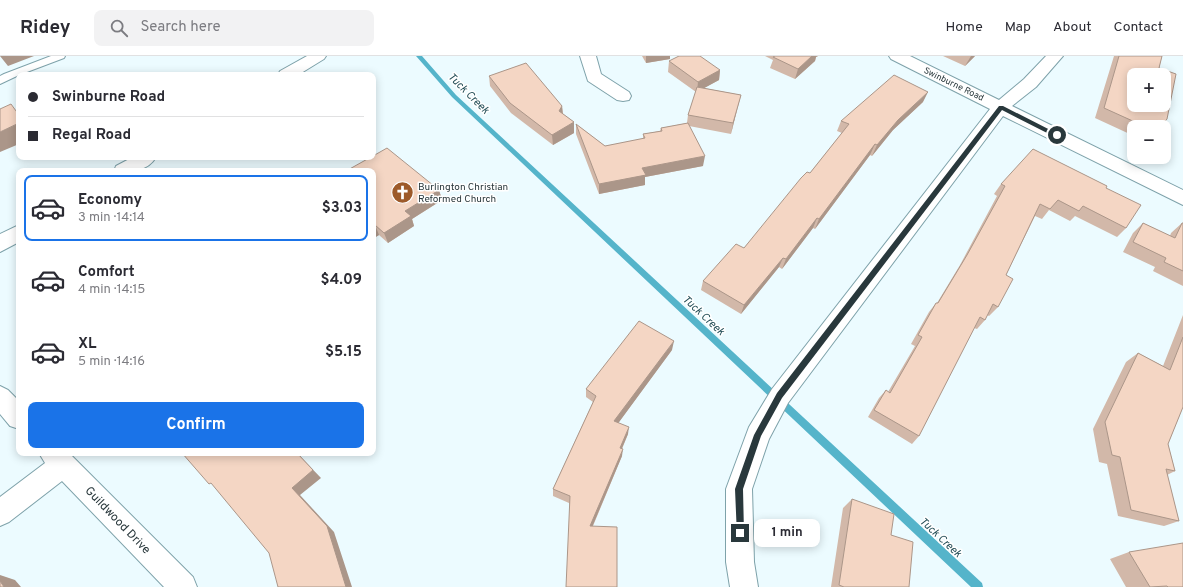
<!DOCTYPE html>
<html lang="en">
<head>
<meta charset="utf-8">
<style>
	body { margin:0; font-family:Overpass,sans-serif; background:#f2f2f3; color:#2b2b33; height:100vh; display:flex; flex-direction:column; font-size:15px; white-space:nowrap }
	* { box-sizing:border-box; margin:0 }
	p { font-size:13px; color:#7c7c81 }
	.icon { flex:none; width:22px; height:22px; fill:none; stroke:currentColor; stroke-width:2; stroke-linecap:round; stroke-linejoin:round }
	.map { position:relative; flex:1; overflow:hidden }
	.details { position:absolute; left:16px; top:112px; width:360px; height:288px; display:flex; flex-direction:column; background:#fff; border-radius:8px; box-shadow:0 2px 10px #0003 }
	.details>* { flex:none }
	.hud { position:absolute; left:16px; top:16px; width:360px; height:88px; border-radius:8px; box-shadow:0 2px 10px #0003; display:grid; align-content:center; height:88px; padding:0 12px; background:#fff }
	.tools { position:absolute; left:1127px; top:12px; display:grid; gap:8px }
	.tools a { display:grid; place-items:center; width:44px; height:44px; border-radius:8px; background:#fff; box-shadow:0 2px 10px #0003; font-size:20px }
	.end { position:absolute; width:18px; height:18px; margin:-9px; border:5px solid #29383c; background:#fff; box-shadow:0 0 0 2px #fff }
	.from { border-radius:50% }
	.bubble { position:absolute; height:28px; border-radius:8px; background:#fff; box-shadow:0 2px 10px #0003; font-size:13px; font-weight:700; line-height:28px; text-align:center }
	.hud b { display:flex; align-items:center; gap:14px; height:38px; font-size:15px }
	.hud b+b { border-top:1px solid #e1e1e2 }
	.hud i { width:10px; height:10px; background:#2b2b33 }
	ul { padding:7px 0 0; list-style:none }
	li { display:flex; align-items:center; gap:12px; height:66px; margin:0 8px 6px; padding:0 4px; border:2px solid transparent; border-radius:8px }
	li div { flex:1 }
	li b { display:block; font-size:15px }
	li em { font-style:normal; font-weight:700 }
	li.current { border-color:#1a73e8 }
	li>.icon { width:36px; height:36px; stroke-width:1.5 }
	.primary-button { display:flex; gap:8px; margin-top:auto; padding:8px 12px }
	.primary-button a { flex:1; height:46px; border-radius:8px; background:#1a73e8; color:#fff; font-size:16px; font-weight:700; line-height:46px; text-align:center }
	header { display:flex; align-items:center; gap:24px; box-sizing:border-box; height:56px; padding:0 20px; background:#fff; border-bottom:1px solid #e1e1e2 }
	header strong { font-size:19px }
	nav { display:flex; gap:22px; margin-inline-start:auto; font-size:14px }
	.search { width:280px; height:36px; background:#f2f2f3; display:flex; align-items:center; gap:10px; box-sizing:border-box; padding:0 14px; border-radius:8px; color:#7c7c81; font-size:15px }
	.map>svg:first-child { display:block }
</style>
</head>
<body>
<header>
<strong>Ridey</strong>
<div class="search"><svg class="icon" aria-label="search" viewBox="0 0 24 24"><circle cx="10" cy="10" r="6"/><path d="M15 15l6 6"/></svg>Search here</div>
<nav><a>Home</a><a>Map</a><a>About</a><a>Contact</a></nav>
</header>
<div class="map">
<svg width="1183" height="531" viewBox="0 0 1183 531">
	<rect width="100%" height="100%" fill="#ecfbff"/>
	<g fill="none" stroke-linecap="round" stroke-linejoin="round">
		<path fill="#55b4ca" fill-rule="evenodd" d="M416 0H422L456 39 982 527 983 531H971L452 41Z"/>
		<defs>
			<path id="lane" d="M51 0H65L64 2 19 19 0 28V20L4 18Z"/>
			<path id="street" d="M580 0H596L601 18 629 36 631 40 629 44 623 45 617 44 588 25Z
				M889 0H910L999 44 1024 23 1046 0H1063L1036 31 1012 50 1183 134V149L1003 60 788 347 769 383 752 433 754 506 758 531H730L726 506V433L749 371 772 333 990 53 891 3Z
				M0 330 8 334 19 345V373L10 370 0 358Z
				M39 397H69L193 521 197 531H164L62 425 9 466 0 470V441L45 407Z"/>
			<path id="secondary" d="M307 0H326L324 3 298 19H278L280 15Z
				M133 101H156C147 117 129 115 114 115L116 110Z
				M19 169V186L0 196V178Z"/>
		</defs>
		<use href="#lane" stroke="#7ea2aa" stroke-width="2"/>
		<use href="#street" stroke="#7ea2aa" stroke-width="2"/>
		<use href="#secondary" stroke="#7ea2aa" stroke-width="2"/>
		<use href="#lane" fill="#fff" fill-rule="evenodd"/>
		<use href="#street" fill="#fff" fill-rule="evenodd"/>
		<use href="#secondary" fill="#fff" fill-rule="evenodd"/>
	</g>
	<path fill="#d2b8a9" d="M642 0H670V3L646 7Z
		M765 0H818L816 1 815 5 795 23 770 12 773 4Z
		M943 0H975L965 10Z
		M1114 0H1162L1159 12 1160 71H1134V80L1095 62Z
		M669 5 720 14 719 24 704 32 741 39 731 78 689 70 703 110 645 121V129L599 138 576 78V68L605 90 643 83V78L660 75 661 72 687 67 688 59 696 36 668 16Z
		M489 20 562 50 563 58 574 66V77L553 89 511 57 490 30Z
		M923 46 893 74 872 100 870 99 815 173 813 172 782 213 779 211 741 258 701 234 703 225 744 192 810 117 842 77 837 75 841 65Z
		M373 115 439 134 442 144 412 163 414 170 388 187 379 179 374 182 373 181Z
		M1001 128 1106 132 1126 172 1117 181 1075 160 1070 165 1049 154 1042 163 1035 160 1006 219 998 251 989 260 987 259 985 264 977 273 974 272 919 380 912 388 868 361 879 342 886 334 888 336 915 290 911 288 929 256 936 247H937L960 209 997 140 994 138Z
		M1143 167 1170 180 1171 177 1182 167H1183V230L1153 215 1155 211 1123 196 1133 177Z
		M1183 259V351L1168 388 1175 415 1167 419 1179 465 1164 470 1118 460 1107 408 1099 406 1093 373 1126 306 1138 297 1163 310Z
		M672 294 618 367 628 378 622 393V400L593 470 617 531 569 447 553 440V433L593 346 586 341V333Z
		M852 443 891 479 909 531H831L843 452Z
		M1129 496 1183 531H1126L1110 503Z"/>
	<path fill="#ab9689" d="M0 0H34L8 10Z
		M646 0H670V3L646 7Z
		M812 0H818L816 1 815 5 795 23 798 13Z
		M971 0H975L965 10Z
		M720 14 719 24 697 36 698 26Z
		M928 36 923 46 893 74 872 100 877 89 898 64Z
		M741 39 738 49 731 78 733 67Z
		M562 50 563 60 559 55Z
		M574 66V77L553 89 552 79Z
		M19 67V88L0 96V76Z
		M875 88 870 99 815 173 819 163Z
		M705 100 703 110 645 121V129L599 138V128L642 112Z
		M439 134 442 144 412 163 414 170 388 187 384 177 405 155Z
		M817 162 813 172 782 213 786 203Z
		M375 169 379 179 374 182 373 179V171Z
		M783 202 779 211 741 258 744 249Z
		M674 285 672 294 614 373V365Z
		M629 371 628 378 619 399 620 392Z
		M623 393 622 400 590 476V470Z
		M297 397 321 422 300 439 334 476 352 531H346L292 432Z
		M0 519 15 524 21 531H4L0 525Z"/>
	<path fill="#f4d6c4" stroke="#ab9689" fill-rule="evenodd" d="M679 0H700L720 14 698 26 669 5Z
		M775 0H812L798 13 773 1Z
		M1119 0H1162L1159 12 1176 18 1167 63 1160 71H1146L1104 52ZM1134 19H1164V49H1134Z
		M526 7 562 50 559 55 574 66 552 79 510 47 489 20Z
		M894 19 928 36 898 64 877 89 875 88 819 163 817 162 786 203 783 202 744 249 703 225 736 188 744 192 801 122 807 116 810 117 849 68 841 65Z
		M697 31 741 39 733 67 688 59Z
		M11 48 19 59V67L0 76V53Z
		M688 67 705 100 642 112 646 119 599 128 576 68 605 90 645 82 643 78 662 75 661 72Z
		M387 92 439 134 405 155 411 160 384 177 375 169 373 171V115H346L371 101H373V100Z
		M1033 93 1107 130 1106 132 1141 149 1126 172 1083 150 1079 155 1058 144 1050 153 1040 148 1006 219 1013 223 998 251 993 248 985 264 980 261 919 380 874 354 886 334 890 337 922 281 918 279 936 247H938L967 199 1005 130 1001 128Z
		M1143 167 1175 182 1182 167H1183V215L1164 206 1166 202 1133 186Z
		M639 265 674 285 614 365 629 371 620 392 623 393 590 470 617 471V531H566L570 440 553 433 596 340 586 333Z
		M1183 281V351L1168 388 1175 415 1166 413 1179 465 1131 454 1120 401 1112 399 1105 366 1138 297 1170 314Z
		M182 397H297L313 414 292 432 327 470 346 531H278L269 497 211 427 209 428Z
		M852 443 894 458 891 479 913 486 909 531H844L839 529Z
		M1183 487V531H1168L1167 530 1150 531 1129 496Z
		M0 525 4 531H0Z"/>
	<path fill="#29383c" d="M999 50H1003L1060 79 1055 81 1002 54 782 342 761 380 743 433 744 477 740 481 737 480 735 433 754 379 777 337Z"/>
	<defs>
		<symbol id="church-disc" viewBox="-11 -11 22 22"><circle r="9.5" fill="#9d5a2a" stroke="#fff"/><path d="M-1.2-6h2.4v3.5h3.3v2.4h-3.3V6h-2.4V-.1h-3.3v-2.4h3.3Z" fill="#fff"/></symbol>
	</defs>
	<g fill-rule="evenodd">
		<use href="#church-disc" x="390" y="124" width="25" height="25"/>
	</g>
	<g text-anchor="middle" stroke-width="3" stroke-linejoin="round" paint-order="stroke">
		<g font-size="9" fill="#29383c" stroke="#fff">
			<text transform="translate(954 28) rotate(26)" y="3">Swinburne Road</text>
		</g>
		<g font-size="10" fill="#29383c" stroke="#fff" text-anchor="start">
			<text x="418" y="134">Burlington Christian<tspan x="418" dy="12">Reformed Church</tspan></text>
		</g>
		<g font-size="11" font-style="italic" fill="#224d56" stroke="#fff">
			<text transform="translate(469 37) rotate(45)" y="4">Tuck Creek</text>
			<text transform="translate(704 259) rotate(43)" y="4">Tuck Creek</text>
			<text transform="translate(941 481) rotate(43)" y="4">Tuck Creek</text>
		</g>
		<g font-size="12" fill="#29383c" stroke="#fff">
			<text transform="translate(118 464) rotate(46)" y="4">Guildwood Drive</text>
		</g>
	</g>
</svg>
<div class="tools">
<a>+</a>
<a>−</a>
</div>
<i class="end from" style="left:1057px;top:79px"></i>
<i class="end" style="left:740px;top:477px"></i>
<div class="bubble" style="left:754px;top:463px;width:66px">1 min</div>
<div class="hud">
<b><i class="from"></i>Swinburne Road</b>
<b><i></i>Regal Road</b>
</div>
<section class="details">
<ul>
<li class="current"><svg class="icon" aria-label="car" viewBox="0 0 24 24"><path d="M5 17H2v-5l4-1 3-4h7l3 4 3 1v5h-3M9 17h6M6 11h13"/><circle cx="7" cy="17" r="2"/><circle cx="17" cy="17" r="2"/></svg><div><b>Economy</b><p>3 min · 14:14</p></div><em>$3.03</em></li>
<li><svg class="icon" aria-label="car" viewBox="0 0 24 24"><path d="M5 17H2v-5l4-1 3-4h7l3 4 3 1v5h-3M9 17h6M6 11h13"/><circle cx="7" cy="17" r="2"/><circle cx="17" cy="17" r="2"/></svg><div><b>Comfort</b><p>4 min · 14:15</p></div><em>$4.09</em></li>
<li><svg class="icon" aria-label="car" viewBox="0 0 24 24"><path d="M5 17H2v-5l4-1 3-4h7l3 4 3 1v5h-3M9 17h6M6 11h13"/><circle cx="7" cy="17" r="2"/><circle cx="17" cy="17" r="2"/></svg><div><b>XL</b><p>5 min · 14:16</p></div><em>$5.15</em></li>
</ul>
<div class="primary-button"><a>Confirm</a></div>
</section>
</div>
</body>
</html>
